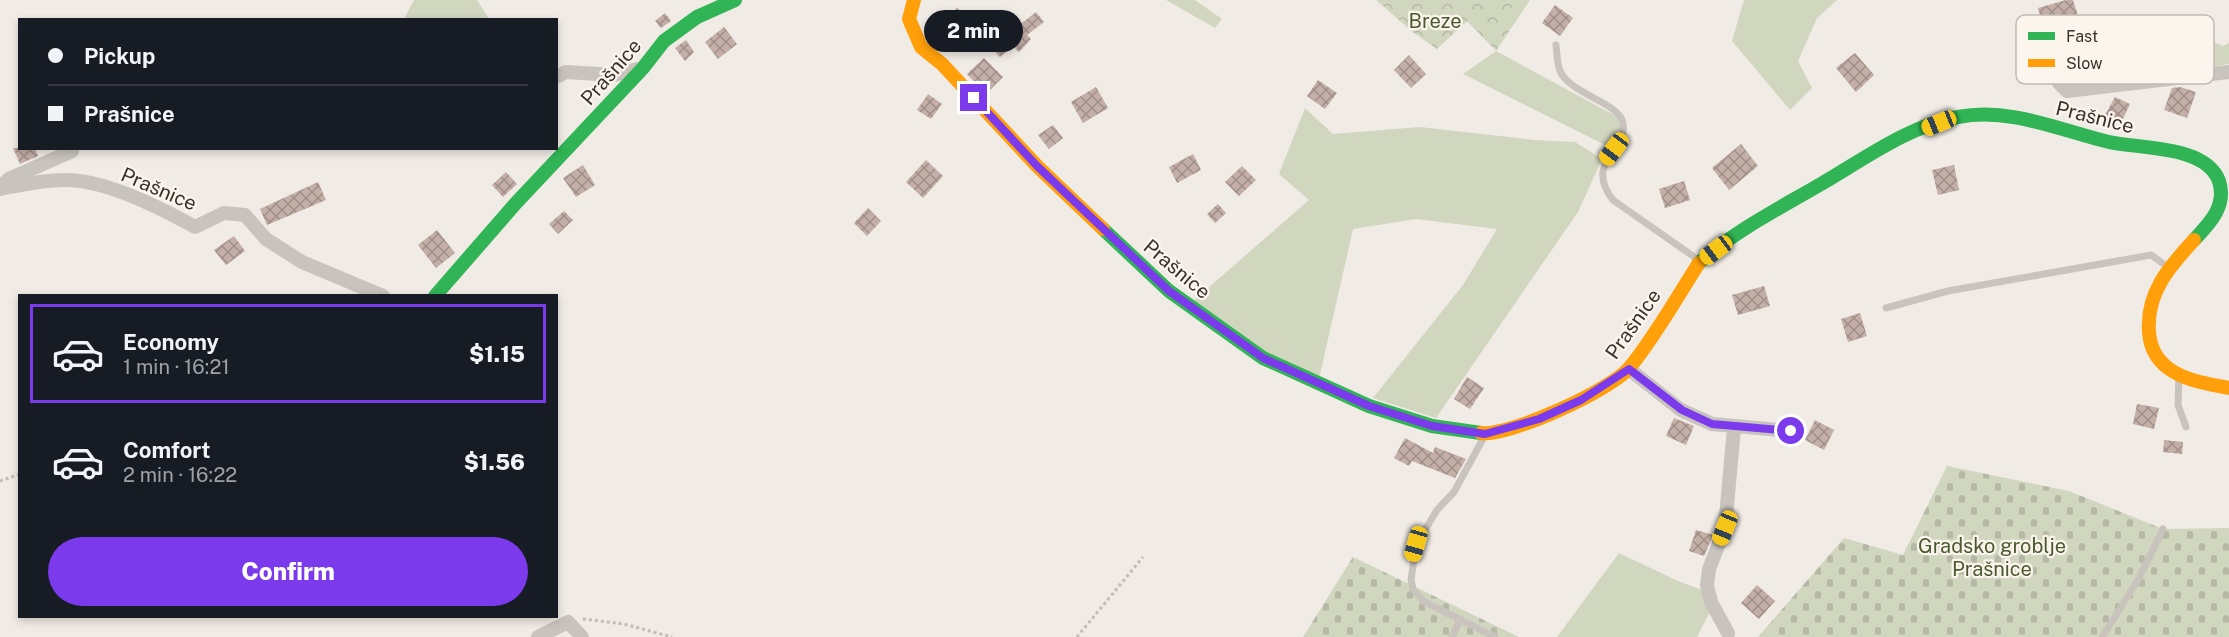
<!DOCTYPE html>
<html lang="en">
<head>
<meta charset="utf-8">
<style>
	body { margin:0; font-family:"Public Sans",sans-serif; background:#242831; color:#f1f3f6; height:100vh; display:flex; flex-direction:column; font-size:22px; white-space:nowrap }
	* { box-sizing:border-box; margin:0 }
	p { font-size:20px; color:#9ea1a6 }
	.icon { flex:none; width:33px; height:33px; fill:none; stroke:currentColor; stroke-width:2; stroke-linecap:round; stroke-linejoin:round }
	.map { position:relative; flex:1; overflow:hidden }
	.panel { position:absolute; left:18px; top:294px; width:540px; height:324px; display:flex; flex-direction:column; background:#171b24; border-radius:0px; box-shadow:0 3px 9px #0003 }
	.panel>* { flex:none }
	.banner { position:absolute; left:18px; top:18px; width:540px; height:132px; border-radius:0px; box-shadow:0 3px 9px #0003; display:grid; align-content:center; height:132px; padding:0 30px; background:#171b24 }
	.end { position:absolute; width:27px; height:27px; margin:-14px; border:8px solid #7c3aed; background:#fff; box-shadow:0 0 0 3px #fff }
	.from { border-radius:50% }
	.bubble { position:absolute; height:42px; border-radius:21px; background:#171b24; box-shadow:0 3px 9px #0003; font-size:20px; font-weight:800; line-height:42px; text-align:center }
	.car { position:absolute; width:18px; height:36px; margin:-18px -9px; border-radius:8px; box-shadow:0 0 4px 2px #0007; background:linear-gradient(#f5c518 24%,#345 0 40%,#f5c518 0 76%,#345 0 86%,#f5c518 0) }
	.banner b { display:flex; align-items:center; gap:21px; height:57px; font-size:22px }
	.banner b+b { border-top:2px solid #363941 }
	.banner i { width:15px; height:15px; background:#f1f3f6 }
	ul { padding:10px 0 0; list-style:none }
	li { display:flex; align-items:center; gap:18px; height:99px; margin:0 12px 9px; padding:0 18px; border:3px solid transparent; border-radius:0px }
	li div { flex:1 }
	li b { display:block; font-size:22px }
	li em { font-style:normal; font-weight:800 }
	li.selected { border-color:#7c3aed }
	li>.icon { width:54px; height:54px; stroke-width:1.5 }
	.primary-button { display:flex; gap:12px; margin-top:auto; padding:12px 30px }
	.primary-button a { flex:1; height:69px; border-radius:36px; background:#7c3aed; color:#fff; font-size:24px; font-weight:800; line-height:69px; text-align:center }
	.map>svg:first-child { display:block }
</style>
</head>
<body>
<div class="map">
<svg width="2229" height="637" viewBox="0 0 2229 637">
	<defs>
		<pattern id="forest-crowns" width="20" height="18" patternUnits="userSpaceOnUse" patternTransform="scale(1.5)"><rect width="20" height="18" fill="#d1d6bf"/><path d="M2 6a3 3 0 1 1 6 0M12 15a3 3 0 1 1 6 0" fill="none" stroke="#b4b8a4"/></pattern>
		<pattern id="cemetery-stones" width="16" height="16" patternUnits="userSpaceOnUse" patternTransform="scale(1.5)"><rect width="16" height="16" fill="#d1d6bf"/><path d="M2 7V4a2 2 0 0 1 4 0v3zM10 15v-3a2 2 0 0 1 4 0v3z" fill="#b4b8a4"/></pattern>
		<pattern id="building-cross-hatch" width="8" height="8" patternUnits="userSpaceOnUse" patternTransform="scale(1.5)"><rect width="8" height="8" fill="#c3afa7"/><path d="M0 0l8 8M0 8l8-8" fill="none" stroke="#a08f88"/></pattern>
	</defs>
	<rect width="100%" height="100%" fill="#f0ebe5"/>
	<path fill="#d1d6bf" d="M414 0H477L489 19H404Z
		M1166 0H1195L1222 19 1215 28Z
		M1744 0H1837L1817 18 1798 61 1812 88 1790 110 1732 41Z
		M2214 42 2223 46 2229 43V64L2208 67 2178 64 2174 45Z
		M1496 51 1625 121 1609 147 1463 74Z
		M1305 108 1333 134 1420 127 1534 140 1575 142 1602 159 1578 212 1436 418 1373 398 1463 285 1497 229 1416 219 1353 229 1319 379 1265 353 1192 302 1309 200 1279 174Z
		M1619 553 1678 581 1718 596 1697 637H1557Z"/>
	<path fill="url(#forest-crowns)" d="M1376 0H1530L1496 51 1467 21 1437 49 1414 33Z"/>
	<path fill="url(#cemetery-stones)" d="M1947 466 2069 491 2163 529 2229 528V637H1758L1844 538 1903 555Z
		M1353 557 1519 637H1303Z"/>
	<path fill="url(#building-cross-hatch)" d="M2066 0H2073L2079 19 2044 29 2038 8Z
		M1555 5 1573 18 1560 36 1542 23Z
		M957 8 969 18 955 33 943 22Z
		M1036 12 1044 22 1027 35 1031 39 1019 52 1013 46 1000 57 995 52 1018 26Z
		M665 13 671 21 661 28 655 21Z
		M724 27 737 44 718 59 705 42Z
		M686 40 694 52 685 61 675 48Z
		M1855 53 1874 75 1856 92 1836 68Z
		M1409 55 1426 74 1411 88 1394 70Z
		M984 58 1003 77 986 94 967 74Z
		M1318 80 1337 93 1325 109 1307 96Z
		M1096 87 1108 108 1083 123 1071 102Z
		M2180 87 2196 92 2187 118 2164 110 2172 88Z
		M928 94 942 104 931 119 917 110Z
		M2115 97 2130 104 2121 123 2105 115Z
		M1053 125 1063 138 1049 149 1038 135Z
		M1741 144 1758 166 1729 190 1712 168Z
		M13 148H35L38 156 20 164Z
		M1193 154 1201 170 1177 183 1169 167Z
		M926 160 943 176 923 198 906 182Z
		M583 165 595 185 576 197 563 178Z
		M1954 165 1959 190 1938 195 1932 170Z
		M1242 166 1256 180 1239 196 1225 182Z
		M506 172 517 184 503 197 492 185Z
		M1684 181 1690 200 1665 208 1659 189Z
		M318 182 326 200 267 225 260 209Z
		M1218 204 1226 213 1215 223 1207 214Z
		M868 208 881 221 867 236 854 223Z
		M564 211 573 220 558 234 549 224Z
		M437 230 455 253 436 268 418 245Z
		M234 236 245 251 226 265 214 250Z
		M1764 286 1770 306 1738 315 1732 295Z
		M1860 313 1867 336 1848 342 1841 319Z
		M1467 377 1484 388 1470 409 1454 399Z
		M2137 404 2159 408 2154 429 2133 424Z
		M1674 418 1694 426 1686 445 1666 436Z
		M1815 420 1834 430 1824 450 1805 440Z
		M1405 438 1433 453 1435 447 1466 459 1455 478 1412 461 1409 466 1394 458Z
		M2164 440 2183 442 2182 454 2163 452Z
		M1696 530 1713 535 1704 556 1689 551Z
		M1757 585 1775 601 1759 619 1741 603Z"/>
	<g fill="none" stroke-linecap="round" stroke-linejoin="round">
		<path stroke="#c2bbb6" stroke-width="3" stroke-dasharray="3 3" stroke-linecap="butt" d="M0 481 20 474
			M583 619 624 624 672 637
			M1077 637 1143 557"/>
		<path stroke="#c9c3be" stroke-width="7" d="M1556 45C1557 53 1557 66 1561 73 1573 94 1616 103 1622 120 1632 147 1582 161 1613 200L1700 261
			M1886 308 1948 291 2151 255 2168 267
			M2179 377 2178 405 2186 427
			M1484 437 1454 492 1437 510 1416 545 1411 580 1413 589 1423 601 1495 637
			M1452 637 1460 620
			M2102 637 2138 580 2163 529"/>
		<path stroke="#c9c3be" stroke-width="14" d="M2029 24 2059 83 2067 91 2229 72
			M556 77 566 72 614 75 642 68
			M1 186 9 179 72 151
			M0 189C21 185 43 180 64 180 104 179 161 208 195 227L224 213 245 215 266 239 302 262 383 296
			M1629 369 1681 410 1712 424 1791 431
			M1728 633 1711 602 1707 586 1709 569 1725 528 1734 428
			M538 637 568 622 582 637"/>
		<path stroke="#30b455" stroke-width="14" d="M1103 229 1169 291 1263 358 1369 406 1432 426 1481 433
			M1699 263C1734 231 1780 208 1821 184 1864 159 1908 126 1958 117 2010 107 2059 130 2109 142 2140 149 2206 145 2219 181 2227 206 2210 223 2194 240
			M435 296 516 203 643 68 664 41 697 17 735 0"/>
		<path stroke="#ff9f0a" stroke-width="14" d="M914 0 909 19 921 47 942 64 1037 166 1103 229
			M2194 240C2169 267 2146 293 2149 332 2150 346 2156 359 2168 368 2185 381 2209 384 2229 388
			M1481 433C1509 437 1613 389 1630 367 1656 335 1677 297 1699 263"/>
	</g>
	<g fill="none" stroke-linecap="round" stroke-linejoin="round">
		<path stroke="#7c3aed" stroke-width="8" d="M974 98 1037 166 1169 291 1263 358 1369 406 1432 426 1485 434 1539 419 1581 400 1629 369 1682 410 1712 424 1791 431"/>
	</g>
	<g text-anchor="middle" stroke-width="4.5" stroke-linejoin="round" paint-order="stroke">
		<g font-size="20" fill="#4a5a2e" stroke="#fbf5ee">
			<text x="1435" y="28">Breze</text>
			<text x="1992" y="553">Gradsko groblje<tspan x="1992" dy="23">Prašnice</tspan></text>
		</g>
		<g font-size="20" fill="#3b302b" stroke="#fbf5ee">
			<text transform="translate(611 72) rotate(-49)" y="7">Prašnice</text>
			<text transform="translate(2095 117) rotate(14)" y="7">Prašnice</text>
			<text transform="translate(159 189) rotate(23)" y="7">Prašnice</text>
			<text transform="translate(1177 269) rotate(40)" y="7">Prašnice</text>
			<text transform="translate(1633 324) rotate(-55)" y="7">Prašnice</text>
		</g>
	</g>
	<rect x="2016" y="15" width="198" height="69" rx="9" fill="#fbf5ee" stroke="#c1bab4" stroke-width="1.5"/>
	<rect x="2028" y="32" width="27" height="8" fill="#30b455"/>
	<rect x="2028" y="59" width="27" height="8" fill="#ff9f0a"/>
	<g font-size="16" fill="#3b302b">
		<text x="2066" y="42">Fast</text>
		<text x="2066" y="69">Slow</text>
	</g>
</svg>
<i class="end from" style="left:1791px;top:431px"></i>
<i class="end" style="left:974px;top:98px"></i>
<div class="bubble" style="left:924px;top:10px;width:99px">2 min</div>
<i class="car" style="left:1939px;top:123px;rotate:248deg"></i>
<i class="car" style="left:1614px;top:149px;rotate:217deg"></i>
<i class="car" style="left:1716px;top:250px;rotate:233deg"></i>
<i class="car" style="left:1725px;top:528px;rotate:202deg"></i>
<i class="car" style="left:1416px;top:544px;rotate:196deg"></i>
<div class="banner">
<b><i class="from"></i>Pickup</b>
<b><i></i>Prašnice</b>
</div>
<section class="panel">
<ul>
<li class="selected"><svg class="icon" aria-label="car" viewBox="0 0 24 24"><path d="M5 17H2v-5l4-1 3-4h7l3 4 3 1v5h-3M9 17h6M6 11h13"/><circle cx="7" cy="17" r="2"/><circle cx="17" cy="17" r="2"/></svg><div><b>Economy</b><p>1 min · 16:21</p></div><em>$1.15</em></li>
<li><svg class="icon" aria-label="car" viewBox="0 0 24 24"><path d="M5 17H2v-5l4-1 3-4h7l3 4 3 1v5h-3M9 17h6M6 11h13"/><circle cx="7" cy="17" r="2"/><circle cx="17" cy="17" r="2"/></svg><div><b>Comfort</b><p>2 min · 16:22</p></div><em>$1.56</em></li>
</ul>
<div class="primary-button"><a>Confirm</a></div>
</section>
</div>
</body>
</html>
